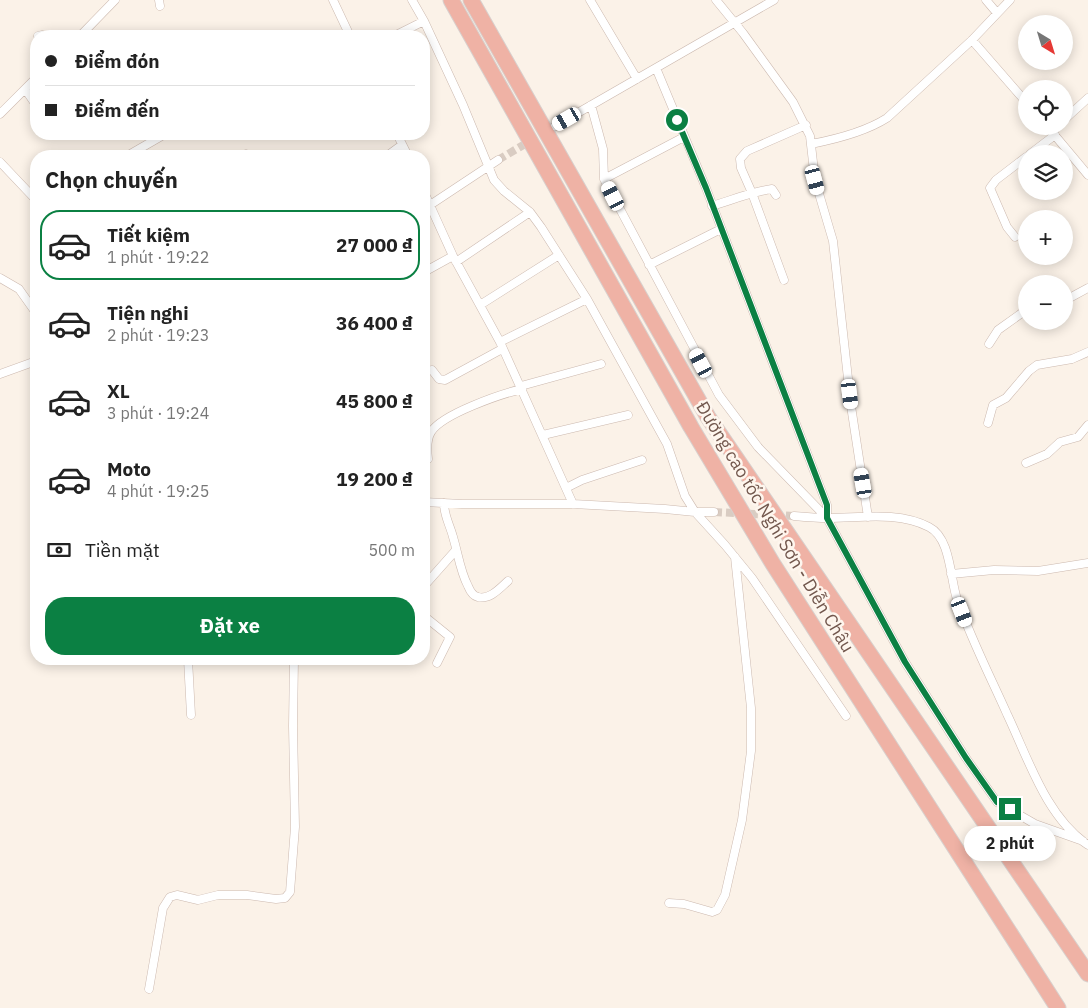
<!DOCTYPE html>
<html lang="vi">
<head>
<meta charset="utf-8">
<style>
	body { margin:0; font-family:"IBM Plex Sans",sans-serif; background:#f2f2f2; color:#222; height:100vh; display:flex; flex-direction:column; font-size:19px; white-space:nowrap }
	* { box-sizing:border-box; margin:0 }
	p { font-size:16px; color:#767676 }
	.icon { flex:none; width:28px; height:28px; fill:none; stroke:currentColor; stroke-width:2; stroke-linecap:round; stroke-linejoin:round }
	.map { position:relative; flex:1; overflow:hidden }
	.drawer { position:absolute; left:30px; top:150px; width:400px; height:515px; display:flex; flex-direction:column; background:#fff; border-radius:20px; box-shadow:0 2px 12px #0003 }
	.drawer>* { flex:none }
	.top-card { position:absolute; left:30px; top:30px; width:400px; height:110px; border-radius:20px; box-shadow:0 2px 12px #0003; display:grid; align-content:center; height:110px; padding:0 15px; background:#fff }
	.needle { width:32px; rotate:142deg }
	.fabs { position:absolute; left:1018px; top:15px; display:grid; gap:10px }
	.fabs a { display:grid; place-items:center; width:55px; height:55px; border-radius:50%; background:#fff; box-shadow:0 2px 12px #0003; font-size:25px }
	.end { position:absolute; width:22px; height:22px; margin:-11px; border:6px solid #0b8043; background:#fff; box-shadow:0 0 0 2px #fff }
	.from { border-radius:50% }
	.bubble { position:absolute; height:35px; border-radius:18px; background:#fff; box-shadow:0 2px 12px #0003; font-size:16px; font-weight:700; line-height:35px; text-align:center }
	.car { position:absolute; width:15px; height:30px; margin:-15px -8px; border-radius:6px; box-shadow:0 0 4px 1px #0007; background:linear-gradient(#fff 24%,#345 0 40%,#fff 0 76%,#345 0 86%,#fff 0) }
	.top-card b { display:flex; align-items:center; gap:18px; height:48px; font-size:19px }
	.top-card b+b { border-top:1px solid #e0e0e0 }
	.top-card i { width:12px; height:12px; background:#222 }
	ul { padding:0; list-style:none }
	li { display:flex; align-items:center; gap:15px; height:70px; margin:0 10px 8px; padding:0 5px; border:2px solid transparent; border-radius:20px }
	li div { flex:1 }
	li b { display:block; font-size:19px }
	li em { font-style:normal; font-weight:700 }
	li.active { border-color:#0b8043 }
	li>.icon { width:45px; height:45px; stroke-width:1.5 }
	h2 { padding:0 15px; font-size:22px; line-height:60px }
	.pay { display:flex; align-items:center; gap:12px; height:55px; padding:0 15px; font-size:19px }
	.pay p { margin-inline-start:auto }
	.primary-button { display:flex; gap:10px; margin-top:auto; padding:10px 15px }
	.primary-button a { flex:1; height:58px; border-radius:20px; background:#0b8043; color:#fff; font-size:20px; font-weight:700; line-height:58px; text-align:center }
	.map>svg:first-child { display:block }
</style>
</head>
<body>
<div class="map">
<svg width="1088" height="1008" viewBox="0 0 1088 1008">
	<rect width="100%" height="100%" fill="#fbf2e8"/>
	<g fill="none" stroke-linecap="round" stroke-linejoin="round">
		<path stroke="#d9ccc2" stroke-width="8" stroke-dasharray="8 4" stroke-linecap="butt" d="M498 160 547 131
			M714 512 794 516"/>
		<defs>
			<path id="minor" d="M159 0 160 6
				M333 0 350 36
				M412 0 424 21 463 105 494 180 504 191 530 212 541 227 587 299 667 444 685 496 695 512 725 545 752 578 846 716
				M590 0 637 79
				M716 0 743 33 793 102 810 136 815 180 833 241 851 406 868 517
				M986 0 997 13
				M38 36 42 35 45 36
				M80 36 115 0
				M394 36 424 21
				M972 40 1026 102
				M656 68 706 188 822 492 827 505V518
				M25 89 36 105
				M591 105 603 149 604 179 719 395 758 447 827 518 905 662 966 758 997 802 1035 824 1083 841
				M0 114 36 78
				M1064 120 1088 98
				M555 126 774 0
				M1047 126 1088 175
				M397 134 408 156
				M811 144C837 139 865 132 887 118L972 40 1010 0
				M1030 154 1055 135
				M127 156 165 134
				M238 156 246 154 250 156
				M387 156 402 145
				M0 162 36 200
				M604 179 684 137
				M424 192 453 256 500 342 573 504
				M712 206C732 200 751 192 772 189L776 195
				M424 209 498 160
				M1015 237 1007 227 990 188 996 180 1026 157
				M456 262 530 212
				M649 265 721 229
				M424 272 453 256
				M0 278 19 289 36 313
				M784 280 752 193 741 168 740 159 747 151 806 125
				M1064 301 1088 288
				M480 305 559 255
				M500 342 587 299
				M989 344 998 330 1026 310
				M432 370 439 379 445 380 502 349
				M0 374 36 361
				M521 386 601 364
				M988 423 993 405 1006 398 1029 371 1037 365 1072 359 1088 352
				M543 435 628 415
				M428 459C427 451 426 440 431 432 442 414 501 394 522 389
				M1026 463 1047 454 1060 442 1078 437 1088 425
				M566 488 582 480 642 460
				M424 502 462 504H573L665 509 695 512H714
				M444 503C444 516 450 525 453 537 458 553 460 571 468 586 470 591 473 596 478 597 490 600 500 588 508 581
				M794 516C805 517 816 518 828 518 861 518 898 511 929 527 951 538 950 579 957 599 971 639 990 676 1007 714 1028 758 1046 817 1088 845
				M951 574 994 570 1038 571 1088 563
				M424 586 456 550
				M424 616 450 637 437 663
				M188 659 191 715
				M669 903 684 904 712 912 717 910 725 895 742 820 751 751V708L735 557
				M149 989 163 908 170 897 177 895 198 900 218 895H247L276 899 285 898 290 892 295 827 293 726 294 659"/>
			<path id="motorway" d="M451 0 691 427 773 564 1058 1008
				M471 0 708 417 1088 974"/>
		</defs>
		<use href="#minor" stroke="#ccb9af" stroke-width="9"/>
		<use href="#motorway" stroke="#d8d0cd" stroke-width="17"/>
		<use href="#minor" stroke="#fff" stroke-width="8"/>
		<use href="#motorway" stroke="#efb2a5" stroke-width="15"/>
	</g>
	<g fill="none" stroke-linecap="round" stroke-linejoin="round">
		<path stroke="#0b8043" stroke-width="6" d="M677 120 706 188 822 492 827 505V518L905 662 966 758 997 802 1010 809"/>
	</g>
	<g text-anchor="middle" stroke-width="5" stroke-linejoin="round" paint-order="stroke">
		<g font-size="18" fill="#73584e" stroke="#fef6ee">
			<text transform="translate(775 527) rotate(59)" y="6">Đường cao tốc Nghi Sơn - Diễn Châu</text>
		</g>
	</g>
</svg>
<div class="fabs">
<a><svg class="needle" viewBox="-14 -14 28 28"><path d="M0-13l5 13h-10z" fill="#e53935"/><path d="M0 13l5-13h-10z" fill="#767676"/></svg></a>
<a><svg class="icon" aria-label="locate" viewBox="0 0 24 24"><circle cx="12" cy="12" r="6"/><path d="M12 2v4M12 18v4M2 12h4M18 12h4"/></svg></a>
<a><svg class="icon" aria-label="layers" viewBox="0 0 24 24"><path d="M12 4l9 5-9 5-9-5zM3 14l9 5 9-5"/></svg></a>
<a>+</a>
<a>−</a>
</div>
<i class="end from" style="left:677px;top:120px"></i>
<i class="end" style="left:1010px;top:809px"></i>
<div class="bubble" style="left:964px;top:826px;width:92px">2 phút</div>
<i class="car" style="left:567px;top:119px;rotate:240deg"></i>
<i class="car" style="left:815px;top:180px;rotate:165deg"></i>
<i class="car" style="left:613px;top:196px;rotate:333deg"></i>
<i class="car" style="left:701px;top:363px;rotate:332deg"></i>
<i class="car" style="left:850px;top:394px;rotate:173deg"></i>
<i class="car" style="left:863px;top:483px;rotate:350deg"></i>
<i class="car" style="left:962px;top:612px;rotate:159deg"></i>
<div class="top-card">
<b><i class="from"></i>Điểm đón</b>
<b><i></i>Điểm đến</b>
</div>
<section class="drawer">
<h2>Chọn chuyến</h2>
<ul>
<li class="active"><svg class="icon" aria-label="car" viewBox="0 0 24 24"><path d="M5 17H2v-5l4-1 3-4h7l3 4 3 1v5h-3M9 17h6M6 11h13"/><circle cx="7" cy="17" r="2"/><circle cx="17" cy="17" r="2"/></svg><div><b>Tiết kiệm</b><p>1 phút · 19:22</p></div><em>27 000 ₫</em></li>
<li><svg class="icon" aria-label="car" viewBox="0 0 24 24"><path d="M5 17H2v-5l4-1 3-4h7l3 4 3 1v5h-3M9 17h6M6 11h13"/><circle cx="7" cy="17" r="2"/><circle cx="17" cy="17" r="2"/></svg><div><b>Tiện nghi</b><p>2 phút · 19:23</p></div><em>36 400 ₫</em></li>
<li><svg class="icon" aria-label="car" viewBox="0 0 24 24"><path d="M5 17H2v-5l4-1 3-4h7l3 4 3 1v5h-3M9 17h6M6 11h13"/><circle cx="7" cy="17" r="2"/><circle cx="17" cy="17" r="2"/></svg><div><b>XL</b><p>3 phút · 19:24</p></div><em>45 800 ₫</em></li>
<li><svg class="icon" aria-label="car" viewBox="0 0 24 24"><path d="M5 17H2v-5l4-1 3-4h7l3 4 3 1v5h-3M9 17h6M6 11h13"/><circle cx="7" cy="17" r="2"/><circle cx="17" cy="17" r="2"/></svg><div><b>Moto</b><p>4 phút · 19:25</p></div><em>19 200 ₫</em></li>
</ul>
<div class="pay"><svg class="icon" aria-label="cash" viewBox="0 0 24 24"><path d="M3 7h18v10H3z"/><circle cx="12" cy="12" r="2"/></svg>Tiền mặt<p>500 m</p></div>
<div class="primary-button"><a>Đặt xe</a></div>
</section>
</div>
</body>
</html>
